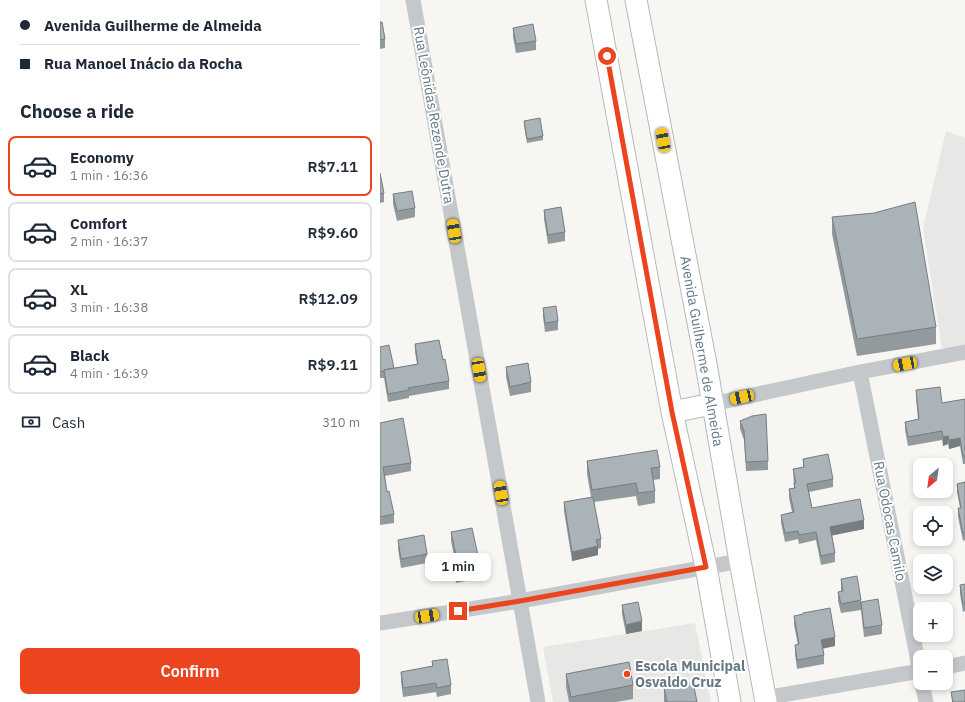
<!DOCTYPE html>
<html lang="en">
<head>
<meta charset="utf-8">
<style>
	body { margin:0; font-family:"IBM Plex Sans",sans-serif; background:#f2f2f3; color:#1f2937; height:100vh; display:flex; flex-direction:column; font-size:15px; white-space:nowrap }
	* { box-sizing:border-box; margin:0 }
	p { font-size:13px; color:#747a83 }
	.icon { flex:none; width:22px; height:22px; fill:none; stroke:currentColor; stroke-width:2; stroke-linecap:round; stroke-linejoin:round }
	.map { position:relative; flex:1; overflow:hidden }
	.details { display:flex; flex-direction:column; background:#fff; width:380px }
	.details>* { flex:none }
	.hud { display:grid; align-content:center; height:88px; padding:0 20px; background:#fff }
	.needle { width:26px; rotate:209deg }
	.controls { position:absolute; left:533px; top:458px; display:grid; gap:8px }
	.controls a { display:grid; place-items:center; width:40px; height:40px; border-radius:8px; background:#fff; box-shadow:0 2px 6px #0003; font-size:20px }
	.end { position:absolute; width:18px; height:18px; margin:-9px; border:5px solid #ec441e; background:#fff; box-shadow:0 0 0 2px #fff }
	.from { border-radius:50% }
	.bubble { position:absolute; height:28px; border-radius:8px; background:#fff; box-shadow:0 2px 6px #0003; font-size:13px; font-weight:600; line-height:28px; text-align:center }
	.car { position:absolute; width:12px; height:24px; margin:-12px -6px; border-radius:5px; box-shadow:0 0 3px 1px #0007; background:linear-gradient(#f5c518 24%,#345 0 40%,#f5c518 0 76%,#345 0 86%,#f5c518 0) }
	.hud b { display:flex; align-items:center; gap:14px; height:38px; font-size:15px }
	.hud b+b { border-top:1px solid #e0e1e3 }
	.hud i { width:10px; height:10px; background:#1f2937 }
	ul { padding:0; list-style:none }
	li { display:flex; align-items:center; gap:12px; height:60px; margin:0 8px 6px; padding:0 12px; border:2px solid #e0e1e3; border-radius:8px }
	li div { flex:1 }
	li b { display:block; font-size:15px }
	li em { font-style:normal; font-weight:600 }
	li.on { border-color:#ec441e }
	li>.icon { width:36px; height:36px; stroke-width:1.5 }
	h2 { padding:0 20px; font-size:18px; line-height:48px }
	.pay { display:flex; align-items:center; gap:10px; height:44px; padding:0 20px; font-size:15px }
	.pay p { margin-inline-start:auto }
	.cta { display:flex; gap:8px; margin-top:auto; padding:8px 20px }
	.cta a { flex:1; height:46px; border-radius:8px; background:#ec441e; color:#fff; font-size:16px; font-weight:600; line-height:46px; text-align:center }
	main { display:flex; flex:1; min-height:0 }
	.map>svg:first-child { display:block }
</style>
</head>
<body>
<main>
<section class="details">
<div class="hud">
<b><i class="from"></i>Avenida Guilherme de Almeida</b>
<b><i></i>Rua Manoel Inácio da Rocha</b>
</div>
<h2>Choose a ride</h2>
<ul>
<li class="on"><svg class="icon" aria-label="car" viewBox="0 0 24 24"><path d="M5 17H2v-5l4-1 3-4h7l3 4 3 1v5h-3M9 17h6M6 11h13"/><circle cx="7" cy="17" r="2"/><circle cx="17" cy="17" r="2"/></svg><div><b>Economy</b><p>1 min · 16:36</p></div><em>R$7.11</em></li>
<li><svg class="icon" aria-label="car" viewBox="0 0 24 24"><path d="M5 17H2v-5l4-1 3-4h7l3 4 3 1v5h-3M9 17h6M6 11h13"/><circle cx="7" cy="17" r="2"/><circle cx="17" cy="17" r="2"/></svg><div><b>Comfort</b><p>2 min · 16:37</p></div><em>R$9.60</em></li>
<li><svg class="icon" aria-label="car" viewBox="0 0 24 24"><path d="M5 17H2v-5l4-1 3-4h7l3 4 3 1v5h-3M9 17h6M6 11h13"/><circle cx="7" cy="17" r="2"/><circle cx="17" cy="17" r="2"/></svg><div><b>XL</b><p>3 min · 16:38</p></div><em>R$12.09</em></li>
<li><svg class="icon" aria-label="car" viewBox="0 0 24 24"><path d="M5 17H2v-5l4-1 3-4h7l3 4 3 1v5h-3M9 17h6M6 11h13"/><circle cx="7" cy="17" r="2"/><circle cx="17" cy="17" r="2"/></svg><div><b>Black</b><p>4 min · 16:39</p></div><em>R$9.11</em></li>
</ul>
<div class="pay"><svg class="icon" aria-label="cash" viewBox="0 0 24 24"><path d="M3 7h18v10H3z"/><circle cx="12" cy="12" r="2"/></svg>Cash<p>310 m</p></div>
<div class="cta"><a>Confirm</a></div>
</section>
<div class="map">
<svg width="585" height="702" viewBox="0 0 585 702">
	<rect width="100%" height="100%" fill="#f7f6f3"/>
	<path fill="#e7e8e6" d="M566 131 585 138V345L562 349 543 228Z
		M315 623 331 702H173L163 647Z"/>
	<g fill="none" stroke-linecap="round" stroke-linejoin="round">
		<defs>
			<path id="secondary" d="M216 0 292 412 326 567 350 702
				M256 0 326 364 360 561 386 702
				M292 412 332 404"/>
		</defs>
		<use href="#secondary" stroke="#b4babe" stroke-width="23"/>
		<path stroke="#c4c8cb" stroke-width="15" d="M33 0 158 702
			M480 372 540 671
			M332 404 480 372 585 352
			M0 623 140 601 360 561
			M566 667 585 663
			M542 683 546 702
			M385 698 540 671"/>
		<use href="#secondary" stroke="#fff" stroke-width="21"/>
	</g>
	<path fill="#929a9e" d="M0 22 5 39V48L0 49Z
		M133 28 156 41V50L136 53 133 37Z
		M144 121 163 136V140L147 143 144 126Z
		M0 173 4 193V202L0 203Z
		M13 194 35 208V217L17 221 13 204Z
		M164 210 185 232V241L168 244 164 219Z
		M452 217 556 327V344L477 356 452 234Z
		M163 308 178 321V330L165 332 163 317Z
		M35 344 63 360 69 381V389L29 396V398L8 402 4 378H0V347L14 368 37 364 35 352Z
		M126 367 151 382V392L130 396 126 377Z
		M536 390 562 403 585 399V464H583L580 446 569 449 568 444 563 446 562 440 528 446 525 430V422L538 420 536 398Z
		M360 421 388 461V470L366 471 364 440 360 429Z
		M0 423 31 463V471L5 476 7 492 14 514V523L0 525Z
		M423 459 453 479V487L429 492 432 508 484 529 452 535 455 553V562L441 565 436 540 419 544 418 539 405 542 401 523V515L412 512 409 498V489L414 488 413 469 423 467Z
		M207 461 280 467V479L273 480 275 491V503L258 506 256 496 214 502 221 539V548L218 549V555L192 561 184 511V502L211 497 207 474Z
		M538 477H540V491H558V495L541 498 538 482Z
		M585 482V540L583 541 578 517V508H580L577 492V484Z
		M71 532 101 569V578L76 583 72 565V556H74L71 541Z
		M18 540 47 554V563L21 568 18 549Z
		M461 579 481 600V602L502 625V634L484 637 481 610 461 613 458 601V592L461 591Z
		M585 584V611L583 612 580 594V585Z
		M242 605 262 631 246 634 242 614Z
		M414 616 455 646 443 648 444 655V664L417 669 415 654V645H418L414 625Z
		M52 661 71 685V694L57 697 56 692 23 697 21 681V672L52 666Z
		M186 674 253 685V699L236 702H189L186 687Z
		M284 688 317 702H284Z
		M571 692 585 702H572Z"/>
	<path fill="#777d81" d="M568 436V444L563 446V437Z
		M580 438V446L569 449V440Z
		M484 520V529L450 536V527Z
		M218 546V555L192 561V552Z
		M262 621V631L246 634V625Z
		M455 637V646L441 649V640Z"/>
	<path fill="#aab3b8" stroke="#777d81" d="M0 22H2L5 39 0 40Z
		M153 24 156 41 136 44 133 28Z
		M160 118 163 136 147 139 144 121Z
		M0 173 4 193 0 194Z
		M32 191 35 208 17 211 13 194Z
		M535 202 556 327 477 339 452 217 494 213Z
		M181 207 185 232 168 235 164 210Z
		M176 306 178 321 165 323 163 308Z
		M59 340 63 360 65 359 69 381 28 388 29 390 8 394 4 370 38 364 35 344Z
		M9 345 14 368 4 370V371L0 372V347Z
		M148 363 151 382 130 387 126 367Z
		M560 387 562 403 585 399V456H583L580 438 569 440 568 436 563 437 562 431 528 437 525 422 539 419 536 390Z
		M386 414 388 461 366 462 364 431 360 421 372 416Z
		M23 418 31 463 3 467 7 492 9 491 14 514 0 517V423Z
		M277 450 280 467 271 468 275 491 258 493 256 483 212 490 207 461Z
		M448 454 453 479 427 484 432 508 480 499 484 520 450 527 455 553 441 556 436 532 419 535 418 531 405 533 401 515 414 512 409 489 415 488 414 483H416L413 469 424 467 423 459Z
		M538 477H540V488Z
		M585 482V532L583 533 578 508H581L577 484Z
		M541 491H556L541 494Z
		M213 497 221 539 216 540 218 546 192 552 184 502Z
		M92 528 101 569 76 574 72 556 76 555 71 532Z
		M44 535 47 554 21 559 18 540Z
		M477 576 481 600 461 604 458 592 463 591 461 579Z
		M585 584V603H583L580 585Z
		M498 599 502 625 484 628 481 602Z
		M258 602 262 621 246 625 242 605Z
		M450 608 455 637 441 640 444 655 417 660 415 645 419 644 414 616 423 614V613Z
		M67 659 71 685 57 688 56 683 23 688 21 672 53 666 52 661Z
		M249 662 253 685 191 697 186 674Z
		M313 682 317 702H287L284 688Z
		M585 690V702H573L571 692Z"/>
	<g fill="none" stroke-linecap="round" stroke-linejoin="round">
		<path stroke="#ec441e" stroke-width="5" d="M78 611 140 601 326 567 292 412 227 56"/>
	</g>
	<circle fill="#ec441e" stroke="#fff" stroke-width="1.5" cx="247" cy="674" r="4"/>
	<g text-anchor="middle" stroke-width="4" stroke-linejoin="round" paint-order="stroke">
		<g font-size="14" fill="#647886" stroke="#fff">
			<text transform="translate(54 115) rotate(80)" y="5">Rua Leônidas Rezende Dutra</text>
			<text transform="translate(322 351) rotate(80)" y="5">Avenida Guilherme de Almeida</text>
			<text transform="translate(510 521) rotate(79)" y="5">Rua Odocas Camilo</text>
		</g>
		<g font-size="14" font-weight="bold" fill="#647886" stroke="#fff" text-anchor="start">
			<text x="255" y="671">Escola Municipal<tspan x="255" dy="16">Osvaldo Cruz</tspan></text>
		</g>
	</g>
</svg>
<div class="controls">
<a><svg class="needle" viewBox="-14 -14 28 28"><path d="M0-13l5 13h-10z" fill="#e53935"/><path d="M0 13l5-13h-10z" fill="#747a83"/></svg></a>
<a><svg class="icon" aria-label="locate" viewBox="0 0 24 24"><circle cx="12" cy="12" r="6"/><path d="M12 2v4M12 18v4M2 12h4M18 12h4"/></svg></a>
<a><svg class="icon" aria-label="layers" viewBox="0 0 24 24"><path d="M12 4l9 5-9 5-9-5zM3 14l9 5 9-5"/></svg></a>
<a>+</a>
<a>−</a>
</div>
<i class="end from" style="left:227px;top:56px"></i>
<i class="end" style="left:78px;top:611px"></i>
<div class="bubble" style="left:45px;top:553px;width:66px">1 min</div>
<i class="car" style="left:283px;top:140px;rotate:349deg"></i>
<i class="car" style="left:74px;top:231px;rotate:350deg"></i>
<i class="car" style="left:525px;top:364px;rotate:259deg"></i>
<i class="car" style="left:99px;top:370px;rotate:170deg"></i>
<i class="car" style="left:362px;top:397px;rotate:258deg"></i>
<i class="car" style="left:121px;top:493px;rotate:350deg"></i>
<i class="car" style="left:47px;top:616px;rotate:81deg"></i>
</div>
</main>
</body>
</html>
